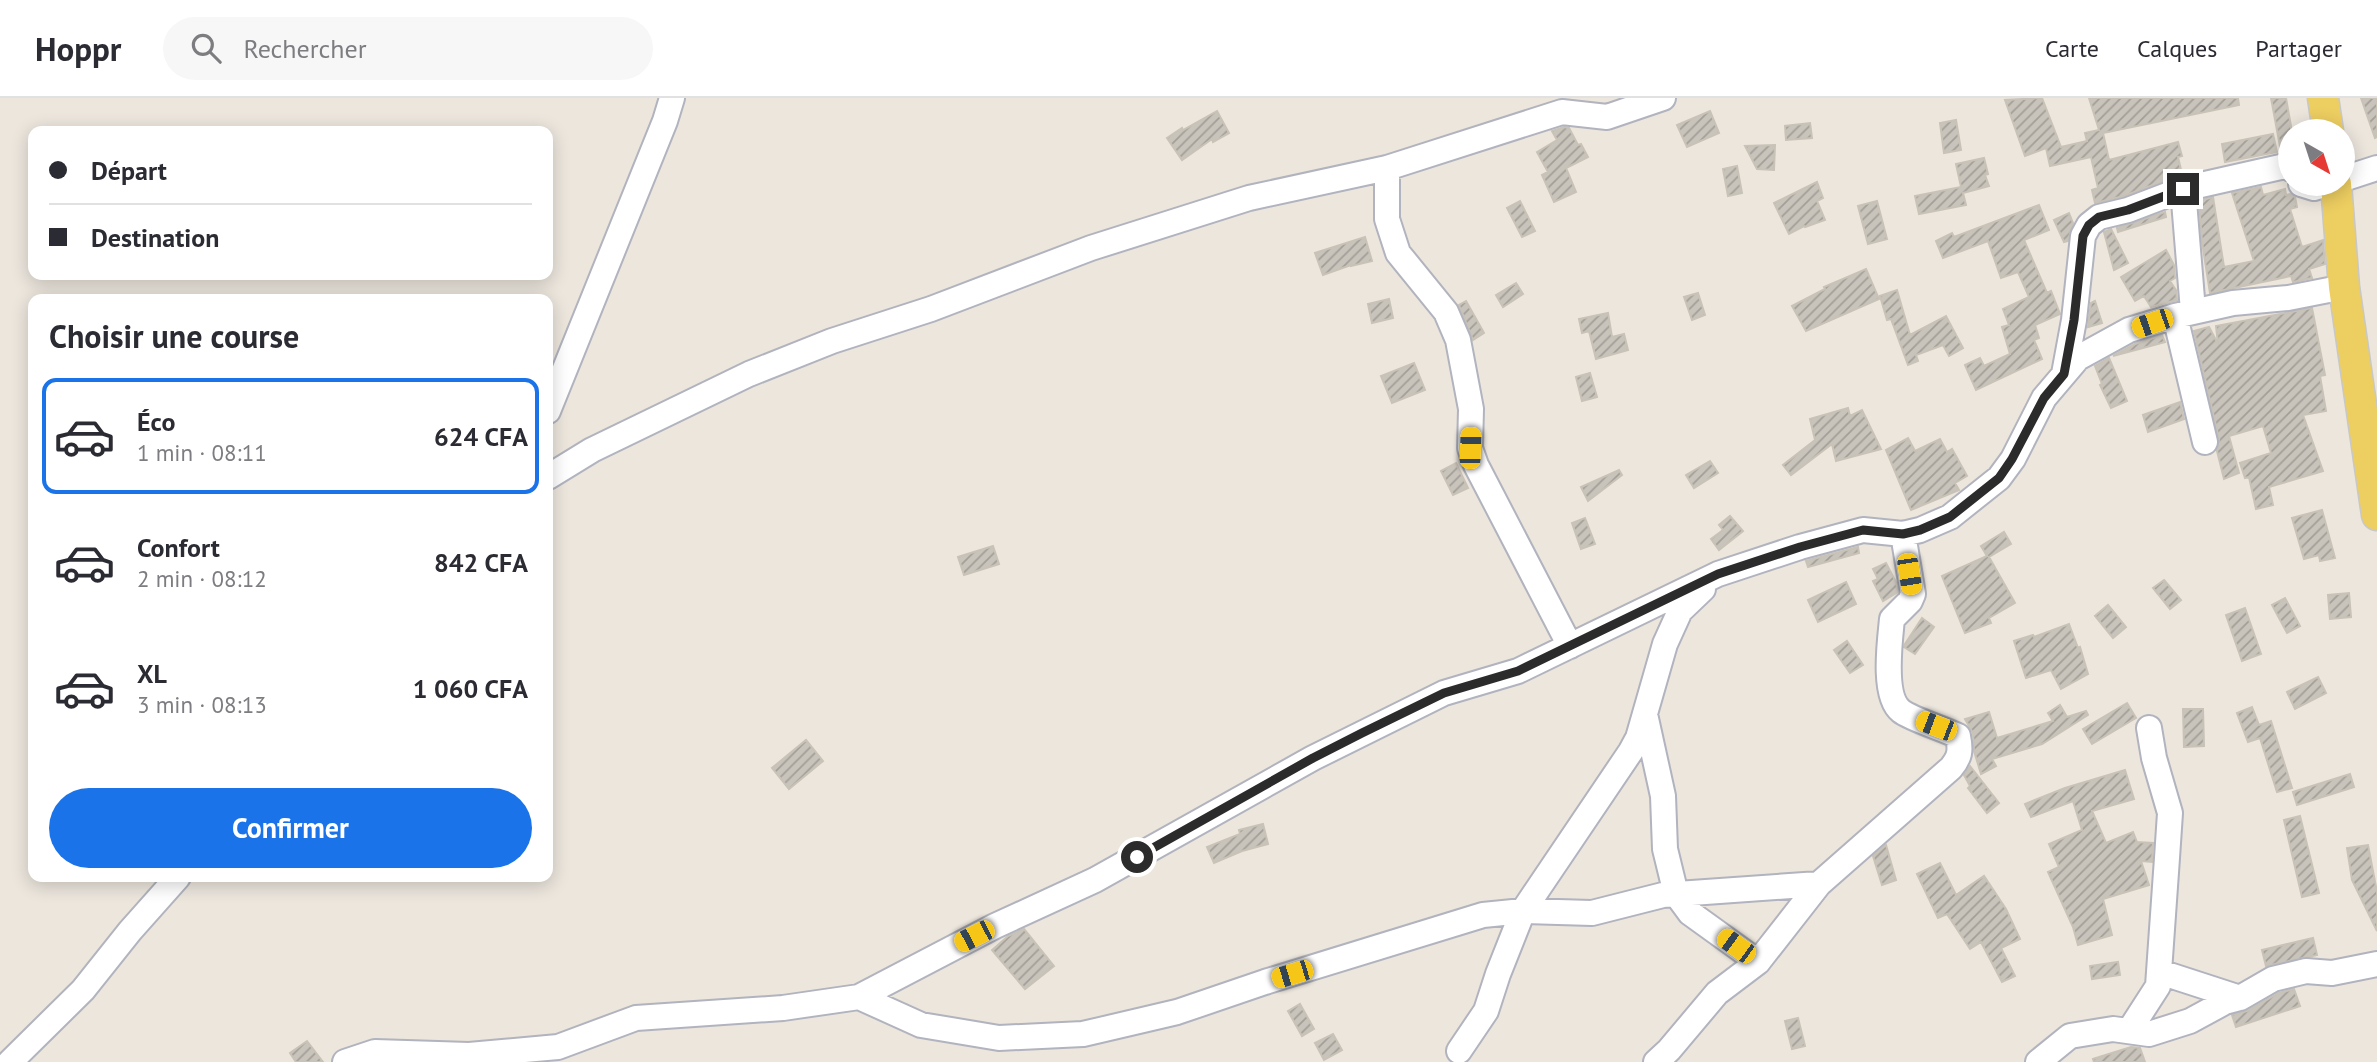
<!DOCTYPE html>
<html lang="fr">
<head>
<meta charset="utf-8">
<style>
	body { margin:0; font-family:"PT Sans",sans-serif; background:#f7f7f7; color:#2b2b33; height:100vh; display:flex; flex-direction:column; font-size:26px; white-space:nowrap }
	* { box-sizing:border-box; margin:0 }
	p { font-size:23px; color:#7c7c81 }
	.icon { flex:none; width:38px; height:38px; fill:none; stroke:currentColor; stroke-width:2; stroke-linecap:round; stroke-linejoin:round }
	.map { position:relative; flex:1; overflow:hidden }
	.drawer { position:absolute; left:28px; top:196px; width:525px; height:588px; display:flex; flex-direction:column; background:#fff; border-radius:14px; box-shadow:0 4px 18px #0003 }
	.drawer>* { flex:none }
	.top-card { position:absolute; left:28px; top:28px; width:525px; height:154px; border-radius:14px; box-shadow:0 4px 18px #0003; display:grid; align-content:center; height:154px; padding:0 21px; background:#fff }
	.needle { width:46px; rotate:141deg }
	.buttons { position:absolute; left:2278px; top:21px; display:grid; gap:14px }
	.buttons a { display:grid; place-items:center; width:77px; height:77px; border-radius:50%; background:#fff; box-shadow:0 4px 18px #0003; font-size:35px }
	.end { position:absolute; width:32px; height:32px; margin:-16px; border:9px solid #2b2b2b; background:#fff; box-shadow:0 0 0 4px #fff }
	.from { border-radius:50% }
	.car { position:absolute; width:21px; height:42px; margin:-21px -10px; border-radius:9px; box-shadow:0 0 5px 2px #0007; background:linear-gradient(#f5c518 24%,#345 0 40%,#f5c518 0 76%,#345 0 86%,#f5c518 0) }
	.top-card b { display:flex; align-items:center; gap:24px; height:66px; font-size:26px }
	.top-card b+b { border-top:2px solid #e1e1e2 }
	.top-card i { width:18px; height:18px; background:#2b2b33 }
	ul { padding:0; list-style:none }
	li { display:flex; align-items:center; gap:21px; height:116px; margin:0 14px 10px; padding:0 7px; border:4px solid transparent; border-radius:14px }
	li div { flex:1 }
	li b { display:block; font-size:26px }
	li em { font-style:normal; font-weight:700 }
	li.selected { border-color:#1a73e8 }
	li>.icon { width:63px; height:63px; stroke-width:1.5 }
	h2 { padding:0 21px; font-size:32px; line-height:84px }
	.cta { display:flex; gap:14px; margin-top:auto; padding:14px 21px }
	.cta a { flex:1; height:80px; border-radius:42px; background:#1a73e8; color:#fff; font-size:28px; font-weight:700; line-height:80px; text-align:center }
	header { display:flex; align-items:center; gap:42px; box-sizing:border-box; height:98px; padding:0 35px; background:#fff; border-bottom:2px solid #e1e1e2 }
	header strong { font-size:33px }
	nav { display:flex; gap:38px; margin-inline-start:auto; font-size:24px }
	.search { width:490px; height:63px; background:#f7f7f7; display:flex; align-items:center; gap:18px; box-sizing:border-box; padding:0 24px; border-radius:38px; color:#7c7c81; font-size:26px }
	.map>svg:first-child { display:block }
</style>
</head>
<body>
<header>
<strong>Hoppr</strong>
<div class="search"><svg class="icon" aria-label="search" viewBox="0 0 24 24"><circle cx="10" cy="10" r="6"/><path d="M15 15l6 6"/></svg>Rechercher</div>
<nav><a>Carte</a><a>Calques</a><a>Partager</a></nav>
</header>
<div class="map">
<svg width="2377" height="964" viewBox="0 0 2377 964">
	<defs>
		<pattern id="building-hatch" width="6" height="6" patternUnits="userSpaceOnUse" patternTransform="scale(1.75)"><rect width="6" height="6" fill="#c8c4bb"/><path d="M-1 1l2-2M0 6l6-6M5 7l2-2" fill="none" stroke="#a39f98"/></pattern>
	</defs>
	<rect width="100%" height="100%" fill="#ece6dd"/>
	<path fill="url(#building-hatch)" stroke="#c8c2b7" stroke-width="2" d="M2042 0 2061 49 2087 43 2085 35 2099 32 2089 0H2238L2239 7 2103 35 2109 62 2178 44 2182 58 2178 59 2182 76 2124 98 2095 105 2092 92 2098 90 2091 59 2050 68 2046 50 2025 58 2005 2Z
		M2271 0H2286L2291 28V54H2281Z
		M2361 0H2377V39L2375 40Z
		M1217 13 1229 35 1213 44 1212 41 1182 62 1167 40 1182 30 1183 32Z
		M1710 13 1719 35 1687 49 1677 27Z
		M1956 22 1961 52 1944 55 1940 25Z
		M1810 25 1812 40 1786 42 1785 28Z
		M1564 29 1569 30 1578 47 1581 46 1588 59 1566 70 1576 94 1554 104 1542 77 1548 74 1537 54 1557 42 1552 33Z
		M2273 36 2277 54 2225 64 2222 46Z
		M1775 47 1774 72 1757 71 1745 48Z
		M1984 60 1988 76 1985 77 1989 88 1963 95 1966 107 1919 116 1915 98 1961 89 1956 66Z
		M1737 68 1742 95 1728 98 1723 71Z
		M1817 84 1823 100 1817 103 1825 122 1805 129 1804 128 1789 136 1774 105Z
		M2261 89 2263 97 2285 91 2286 97 2290 96 2295 99 2297 109 2290 111 2302 149 2323 142 2325 166 2309 171 2312 180 2293 184 2291 178 2210 195 2202 144 2199 103 2213 99 2224 169 2254 163 2232 95Z
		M1520 103 1535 133 1522 139 1507 110Z
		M1877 103 1887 141 1868 146 1858 108Z
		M2039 107 2049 132 2024 142 2047 195 2051 193 2060 216 2035 227 2039 240 2034 242 2042 261 1976 292 1965 267 1980 260 1984 268 2010 256 2002 229 2009 227 2003 211 2029 199 2018 174 2001 180 1988 143 1943 160 1936 143 1952 135 1954 139Z
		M2165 114 2166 119 2118 134 2117 130Z
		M2069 115 2073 125 2068 143 2064 144 2054 122Z
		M2111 131 2128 165 2114 172 2104 134Z
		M1365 139 1372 163 1351 168V167L1323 177 1315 155Z
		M2166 152 2174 167 2175 180 2170 183 2176 192 2177 202 2151 209 2144 198 2135 203 2121 179Z
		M1866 171 1879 201 1806 233 1792 208 1825 191 1824 189Z
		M1516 185 1523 196 1503 209 1496 197Z
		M1897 192 1910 237 1946 218 1963 250 1949 258 1943 247 1916 257 1918 263 1908 267 1891 221 1887 222 1880 198Z
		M1698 195 1705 217 1692 222 1684 199Z
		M1389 201 1393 220 1372 225 1368 206Z
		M1466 203 1484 235 1473 242 1459 207Z
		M2095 203 2102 225 2088 229 2091 205Z
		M2312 210 2325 277 2320 278 2326 313 2303 317 2323 373 2269 389 2273 407 2256 411 2249 379 2245 380 2240 365 2271 355 2263 328 2229 338 2239 375 2224 381 2217 353 2219 341 2194 233 2209 229 2218 246 2216 228Z
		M1608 215 1612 239 1624 236 1628 252 1596 261 1589 233 1582 235 1579 221Z
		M2162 237 2165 244 2113 258 2135 246Z
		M2109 260 2127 303 2111 310 2100 287 2102 286 2095 268Z
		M1414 265 1425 292 1392 305 1381 278Z
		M1590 275 1597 299 1582 303 1576 279Z
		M2180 304 2184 321 2148 334 2143 317Z
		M1848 310 1850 318 1862 312 1881 351 1836 363 1832 346 1791 377 1783 367 1815 342 1810 321Z
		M1908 340 1915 353 1940 341 1947 354 1952 351 1967 378 1955 385 1959 392 1911 412 1886 352Z
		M1710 363 1718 375 1694 390 1686 377Z
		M1456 365 1468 390 1453 397 1441 373Z
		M1619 372 1622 377 1588 403 1581 389Z
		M2322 412 2335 460 2320 463 2319 457 2304 461 2292 420Z
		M1730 418 1743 433 1719 452 1711 441 1723 432 1719 427Z
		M1585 420 1595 446 1581 451 1572 425Z
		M2004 434 2011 446 1989 459 2015 505 1989 520 1991 525 1965 535 1942 478 1987 458 1981 448Z
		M993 448 999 466 964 477 958 459Z
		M1858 449 1859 455 1808 469 1806 463Z
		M1886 465 1896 484 1898 494 1883 503 1873 483 1878 481 1873 471Z
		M2164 482 2181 502 2170 511 2153 490Z
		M1846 484 1856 506 1818 524 1808 502Z
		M2349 495 2351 519 2330 521 2328 497Z
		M2285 500 2300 528 2287 535 2272 507Z
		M2108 507 2126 529 2113 540 2095 518Z
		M2245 510 2261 556 2242 563 2226 517Z
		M1922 520 1934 529 1915 556 1904 549 1905 546Z
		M2069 526 2078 550 2080 549 2088 576 2061 591 2051 572 2026 580 2014 543 2033 537 2034 539Z
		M1847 543 1863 567 1850 575 1834 552Z
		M2318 579 2326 595 2295 611 2287 594Z
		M2127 605 2136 620 2092 646 2083 631Z
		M2060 607 2067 619 2086 613 2088 617 2042 646 1992 661 1996 668 1981 676 1974 653 1973 635 1965 621 1989 614 1997 640 2053 623 2048 615Z
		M2252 609 2259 627 2271 623 2292 690 2277 694 2260 640 2248 644 2237 615Z
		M2183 611H2203L2204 648 2184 649Z
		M806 642 823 663 789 691 772 670Z
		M1970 668 1999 705 1987 715 1968 690 1970 688 1964 677Z
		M2125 672 2134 701 2092 713 2106 745 2133 734 2137 744 2153 745 2152 764 2141 763 2149 787 2103 801 2112 837 2078 847 2073 829 2048 774 2059 769 2049 746 2082 732 2073 703 2031 719 2025 706 2065 690Z
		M2350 676 2354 689 2297 707 2293 694Z
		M2300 718 2319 795 2302 799 2284 722Z
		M1263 726 1268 746 1242 753 1214 765 1207 749 1240 736 1239 732Z
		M1886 747 1896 782 1882 787 1873 758Z
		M2368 747 2377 794V833L2352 782 2347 750Z
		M1940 765 1956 797 1984 778 2006 811 2020 841 2001 850 2015 878 2002 884 1981 844 1970 851 1947 816 1938 820 1917 776Z
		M1024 831 1054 868 1025 891 992 852 1008 838Z
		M2313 840 2317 857 2266 868 2262 852Z
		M2118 864 2120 877 2092 881 2090 868Z
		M2294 891 2300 908 2236 929 2232 917 2247 913 2279 895Z
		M1300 906 1314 931 1302 938 1288 913Z
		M1798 920 1805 948 1792 951 1785 923Z
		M1333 936 1342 952 1324 962 1315 945Z
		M307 943 323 964H296L290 955Z
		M2131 949 2140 950 2145 964H2094L2093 961Z"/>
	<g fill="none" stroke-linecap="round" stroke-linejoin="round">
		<defs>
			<path id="minor" d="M1387 70V121L1398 155 1446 214 1458 242 1471 311 1470 350 1476 367 1570 548
				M2343 81 2377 70
				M2301 86 2314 90 2327 86
				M2183 91 2193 213
				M2175 218 2205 344
				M2064 276 2074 222 2083 138 2089 127 2099 119 2128 112 2183 91 2285 68 2291 71
				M548 313 665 23 672 0
				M548 379 592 352 749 276 832 243 931 211 1091 150 1249 100 1387 70 1562 14 1607 19 1663 0
				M1645 616 1663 698 1665 751 1676 796 1690 815 1758 864
				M2160 874 2240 900
				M859 899 995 828 1095 782 1313 660 1444 595 1518 573 1718 476 1800 449 1863 432 1903 436 1920 432 1950 419 1999 380 2013 361 2044 300 2078 260 2129 232 2175 218 2233 205 2288 200 2344 189
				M2129 933 2158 888 2167 760 2170 715 2154 660 2149 630
				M1459 953 1486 913 1498 876 1523 813 1631 653 1638 640 1665 546 1680 513 1703 491
				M10 964 83 892 130 833 178 779
				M345 964 375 954 469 957 558 949 636 920 783 910 859 899 921 927 999 940 1083 936 1177 914 1265 884 1483 817 1523 813 1592 815 1663 797 1819 786
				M1656 964 1669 952 1717 895 1758 864 1819 786 1951 670C1960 659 1961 653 1958 638 1944 631 1911 621 1901 613 1882 598 1890 542 1892 521L1910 503 1913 496 1903 436
				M2038 964 2070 938 2113 931 2149 936 2190 923 2225 904 2240 900 2273 881 2306 873 2332 875 2377 866"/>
			<path id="major" d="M2323 0 2328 33
				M2336 86 2344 189 2377 417"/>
		</defs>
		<use href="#minor" stroke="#b1b3be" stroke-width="28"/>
		<use href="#major" stroke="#c8c8c8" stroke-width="33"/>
		<use href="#minor" stroke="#fff" stroke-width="24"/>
		<use href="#major" stroke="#edce61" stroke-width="30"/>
	</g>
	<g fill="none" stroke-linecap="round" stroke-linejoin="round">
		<path stroke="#2b2b2b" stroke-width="9" d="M1137 759 1313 660 1362 635 1444 595 1518 573 1718 476 1800 449 1863 432 1903 436 1920 432 1950 419 1999 380 2012 361 2044 300 2064 276 2074 222 2083 138 2089 127 2099 119 2128 112 2183 91"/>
	</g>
</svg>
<div class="buttons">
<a><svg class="needle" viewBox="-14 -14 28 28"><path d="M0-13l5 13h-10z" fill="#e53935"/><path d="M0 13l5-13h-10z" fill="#7c7c81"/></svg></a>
</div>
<i class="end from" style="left:1137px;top:759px"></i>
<i class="end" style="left:2183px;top:91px"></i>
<i class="car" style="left:2152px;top:225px;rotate:251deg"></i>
<i class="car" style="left:1470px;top:350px;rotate:2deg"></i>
<i class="car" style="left:1909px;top:476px;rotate:171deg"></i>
<i class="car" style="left:1936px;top:628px;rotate:291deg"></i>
<i class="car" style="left:974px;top:838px;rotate:243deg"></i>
<i class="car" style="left:1736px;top:848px;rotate:306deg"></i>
<i class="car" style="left:1292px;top:876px;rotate:253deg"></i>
<div class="top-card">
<b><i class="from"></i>Départ</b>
<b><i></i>Destination</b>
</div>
<section class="drawer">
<h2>Choisir une course</h2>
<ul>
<li class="selected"><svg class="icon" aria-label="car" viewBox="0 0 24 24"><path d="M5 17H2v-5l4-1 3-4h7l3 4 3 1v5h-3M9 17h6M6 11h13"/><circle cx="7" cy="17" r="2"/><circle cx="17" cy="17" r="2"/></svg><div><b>Éco</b><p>1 min · 08:11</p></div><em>624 CFA</em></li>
<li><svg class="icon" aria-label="car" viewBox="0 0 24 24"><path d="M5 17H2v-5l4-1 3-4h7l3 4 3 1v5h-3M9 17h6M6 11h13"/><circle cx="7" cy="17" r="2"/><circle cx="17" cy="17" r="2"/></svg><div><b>Confort</b><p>2 min · 08:12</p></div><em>842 CFA</em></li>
<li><svg class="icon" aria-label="car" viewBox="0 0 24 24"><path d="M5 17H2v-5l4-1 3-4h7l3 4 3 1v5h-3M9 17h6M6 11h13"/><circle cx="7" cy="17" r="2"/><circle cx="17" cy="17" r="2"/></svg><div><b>XL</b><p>3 min · 08:13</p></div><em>1 060 CFA</em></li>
</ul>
<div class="cta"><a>Confirmer</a></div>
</section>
</div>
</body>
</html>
